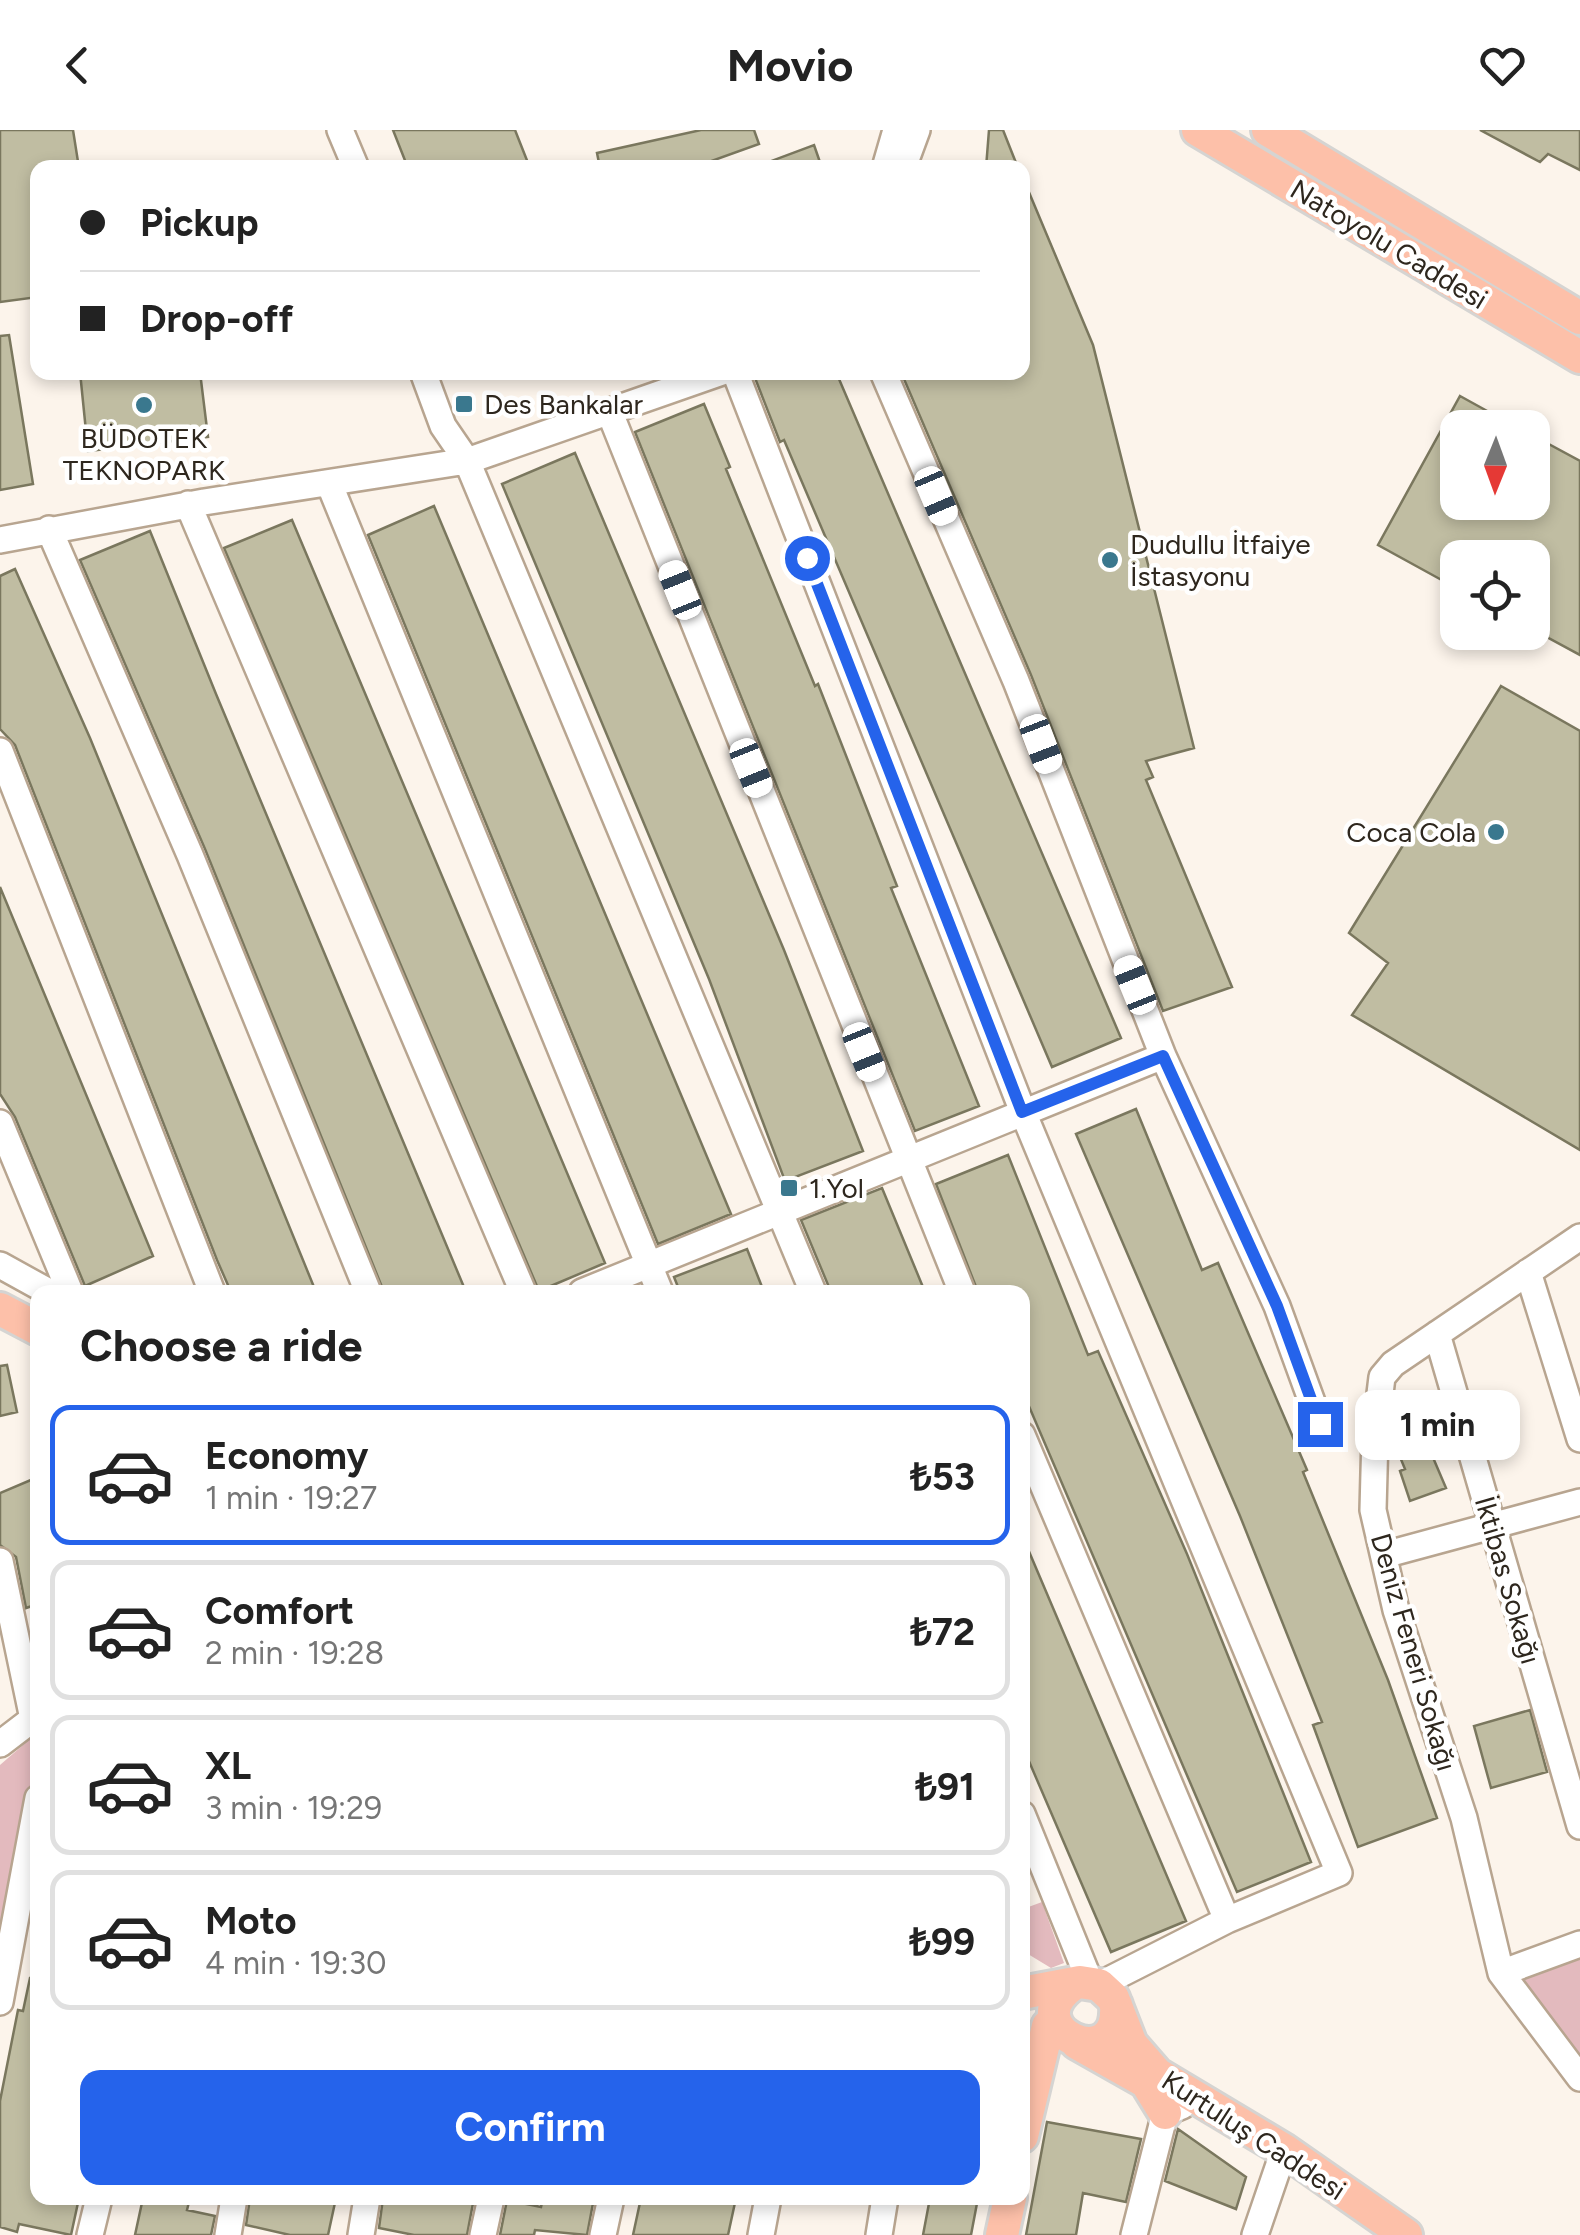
<!DOCTYPE html>
<html lang="en">
<head>
<meta charset="utf-8">
<style>
	body { margin:0; font-family:Figtree,sans-serif; background:#f2f2f2; color:#222; height:100vh; display:flex; flex-direction:column; font-size:38px; white-space:nowrap }
	* { box-sizing:border-box; margin:0 }
	p { font-size:32px; color:#767676 }
	.icon { flex:none; width:55px; height:55px; fill:none; stroke:currentColor; stroke-width:2; stroke-linecap:round; stroke-linejoin:round }
	.map { position:relative; flex:1; overflow:hidden }
	.drawer { position:absolute; left:30px; top:1155px; width:1000px; height:920px; display:flex; flex-direction:column; background:#fff; border-radius:20px; box-shadow:0 5px 15px #0003 }
	.drawer>* { flex:none }
	.top-card { position:absolute; left:30px; top:30px; width:1000px; height:220px; border-radius:20px; box-shadow:0 5px 15px #0003; display:grid; align-content:center; height:220px; padding:0 50px; background:#fff }
	.needle { width:65px; rotate:181deg }
	.fabs { position:absolute; left:1440px; top:280px; display:grid; gap:20px }
	.fabs a { display:grid; place-items:center; width:110px; height:110px; border-radius:20px; background:#fff; box-shadow:0 5px 15px #0003; font-size:50px }
	.end { position:absolute; width:45px; height:45px; margin:-22px; border:12px solid #2563eb; background:#fff; box-shadow:0 0 0 5px #fff }
	.from { border-radius:50% }
	.bubble { position:absolute; height:70px; border-radius:20px; background:#fff; box-shadow:0 5px 15px #0003; font-size:32px; font-weight:700; line-height:70px; text-align:center }
	.car { position:absolute; width:30px; height:60px; margin:-30px -15px; border-radius:12px; box-shadow:0 0 8px 2px #0007; background:linear-gradient(#fff 24%,#345 0 40%,#fff 0 76%,#345 0 86%,#fff 0) }
	.top-card b { display:flex; align-items:center; gap:35px; height:95px; font-size:38px }
	.top-card b+b { border-top:2px solid #e0e0e0 }
	.top-card i { width:25px; height:25px; background:#222 }
	ul { padding:0; list-style:none }
	li { display:flex; align-items:center; gap:30px; height:140px; margin:0 20px 15px; padding:0 30px; border:5px solid #e0e0e0; border-radius:20px }
	li div { flex:1 }
	li b { display:block; font-size:38px }
	li em { font-style:normal; font-weight:700 }
	li.active { border-color:#2563eb }
	li>.icon { width:90px; height:90px; stroke-width:1.5 }
	h2 { padding:0 50px; font-size:45px; line-height:120px }
	.cta { display:flex; gap:20px; margin-top:auto; padding:20px 50px }
	.cta a { flex:1; height:115px; border-radius:20px; background:#2563eb; color:#fff; font-size:40px; font-weight:700; line-height:115px; text-align:center }
	header { display:flex; justify-content:space-between; align-items:center; height:130px; padding:0 50px; background:#fff; font-size:45px; font-weight:700 }
	.map>svg:first-child { display:block }
</style>
</head>
<body>
<header><svg class="icon" aria-label="back" viewBox="0 0 24 24"><path d="M15 5l-7 7 7 7"/></svg>Movio<svg class="icon" aria-label="heart" viewBox="0 0 24 24"><path d="M12 20l-8-8c-3-5 5-10 8-4 3-6 11-1 8 4z"/></svg></header>
<div class="map">
<svg width="1580" height="2105" viewBox="0 0 1580 2105">
	<rect width="100%" height="100%" fill="#fcf4eb"/>
	<path fill="#e3babe" d="M37 1603V1628L8 1800 0 1799V1635Z
		M1042 1772 1064 1833 1051 1838 1023 1821V1779Z
		M1580 1828V1941L1511 1849Z"/>
	<path fill="#c0bda2" stroke="#7a775e" stroke-width="2.5" d="M0 0H73L79 38H38V167L0 172Z
		M393 0H515L530 38H408Z
		M701 0H754L759 14 703 34 704 38H600L597 23Z
		M989 0H1003L1018 38H986Z
		M1480 0H1580V40L1548 24 1540 32Z
		M814 15 822 38H759L758 36Z
		M1023 48 1093 215 1194 618 1146 631 1153 647 1146 650 1232 857 1163 881 1031 545 901 242H1022Z
		M9 205 33 354 0 360V206Z
		M80 242H200L208 307 88 321Z
		M768 242H836L1121 908 1052 937 784 310 780 312 755 248Z
		M1460 266 1518 298H1458V372H1532V305L1580 331V525L1532 499V428H1458V459L1378 415Z
		M704 274 730 337 726 339 815 556 818 554 897 756 891 758 979 976 915 1001 635 302Z
		M575 323 784 820 863 1021 785 1051 709 849 502 354Z
		M434 376 731 1084 658 1114 368 405Z
		M292 390 605 1133 539 1161 224 418Z
		M150 401 216 564 466 1162H384L205 719 80 430Z
		M15 439 90 608 316 1162H231L217 1130 15 615 0 599V446Z
		M1501 556 1580 601V1020L1352 885 1388 833 1349 803Z
		M0 757 153 1126 85 1156 15 987 0 964Z
		M1136 979 1202 1140 1218 1133 1307 1340 1303 1342 1388 1550 1437 1688 1358 1717 1313 1595 1322 1592 1240 1386 1076 1004Z
		M1008 1025 1088 1225 1098 1221 1187 1424 1311 1732 1237 1762 1022 1260V1162H978L936 1054Z
		M882 1058 925 1162H831L801 1090Z
		M747 1119 764 1162H680L674 1147Z
		M7 1235 17 1282 0 1286V1236Z
		M1417 1290 1446 1358 1410 1371 1400 1341 1405 1339 1391 1305 1392 1300Z
		M38 1347V1474L26 1478 16 1427 0 1415V1363Z
		M1022 1405 1186 1791 1111 1822 1022 1615Z
		M1530 1580 1547 1642 1491 1658 1474 1596Z
		M30 1848H38V2068H79L71 2105 19 2094 17 2102 0 2097V1971L18 1880 23 1881Z
		M1047 1992 1141 2009 1126 2072 1083 2063 1076 2105H1026Z
		M1178 1999 1246 2047 1236 2079 1165 2051Z
		M143 2068H190L187 2080 215 2086 211 2105H135Z
		M250 2068H336L328 2105H290L246 2095Z
		M383 2068H474L467 2105H414L379 2098Z
		M543 2068H594L587 2105 535 2100 534 2105H500L507 2070 541 2077Z
		M641 2068H736L728 2105H633Z
		M930 2068H978L971 2105H923Z"/>
	<g fill="none" stroke-linecap="round" stroke-linejoin="round">
		<defs>
			<path id="minor" d="M340 0 356 38
				M885 38 896 0
				M903 38 917 0
				M423 242 443 296 467 331 813 1162
				M735 242 1023 982 1339 1743 1227 1790 1099 1855
				M883 242 1016 551 1163 926 1277 1176 1320 1294
				M610 283 962 1162
				M329 353 660 1162
				M188 374 523 1162
				M49 399 190 725 368 1162
				M0 410 204 372 467 331 722 242
				M0 621 212 1162
				M0 993 70 1162
				M1580 1107 1393 1234 1382 1247 1375 1305 1373 1380 1396 1480 1464 1688 1501 1843 1580 1948
				M0 1135 49 1162
				M1528 1142 1580 1309
				M582 1162 1163 926
				M1437 1204 1580 1696
				M1022 1305 1227 1790
				M1384 1425 1580 1372
				M0 1431 33 1589
				M0 1614 38 1585
				M1022 1684 1090 1852
				M1501 1843 1580 1814
				M0 1872 38 1668
				M90 2105 99 2068
				M228 2105 234 2068
				M361 2105 367 2068
				M483 2105 491 2068
				M603 2105 611 2068
				M761 2105 768 2068
				M879 2105 885 2068
				M1134 2105 1165 1983 1182 1976
				M1255 2105 1284 2020"/>
			<path id="major" d="M1198 0 1580 227
				M1268 0 1580 188
				M0 1179 38 1199
				M1072 1855C1012 1899 1121 1949 1116 1875
				M1022 1863 1080 1852 1099 1855 1113 1868 1131 1914 1157 1944 1284 2020 1406 2105
				M1077 1913 1146 1952 1165 1983
				M1022 2006 1048 1896
				M1002 2105 1010 2068"/>
		</defs>
		<use href="#minor" stroke="#b8a590" stroke-width="30"/>
		<use href="#major" stroke="#d5d4d2" stroke-width="38"/>
		<use href="#minor" stroke="#fff" stroke-width="25"/>
		<use href="#major" stroke="#fdc0a9" stroke-width="32"/>
	</g>
	<g fill="none" stroke-linecap="round" stroke-linejoin="round">
		<path stroke="#2563eb" stroke-width="12" d="M807 428 1022 982 1163 926 1277 1176 1320 1294"/>
	</g>
	<g fill="#3a788e" stroke="#fff" stroke-width="4">
		<rect x="454" y="264" width="20" height="20" rx="5"/>
		<circle cx="144" cy="275" r="10"/>
		<circle cx="1110" cy="430" r="10"/>
		<circle cx="1496" cy="702" r="10"/>
		<rect x="779" y="1048" width="20" height="20" rx="5"/>
	</g>
	<g text-anchor="middle" stroke-width="9" stroke-linejoin="round" paint-order="stroke">
		<g font-size="28" fill="#2e271e" stroke="#fff">
			<text transform="translate(1389 114) rotate(31)" y="10">Natoyolu Caddesi</text>
			<text transform="translate(1508 1450) rotate(74)" y="10">İktibas Sokağı</text>
			<text transform="translate(1414 1522) rotate(74)" y="10">Deniz Feneri Sokağı</text>
			<text transform="translate(1254 2005) rotate(33)" y="10">Kurtuluş Caddesi</text>
		</g>
		<g font-size="28" fill="#2e271e" stroke="#fff" text-anchor="start">
			<text x="484" y="284">Des Bankalar</text>
			<text x="144" y="318" text-anchor="middle">BÜDOTEK<tspan x="144" dy="32">TEKNOPARK</tspan></text>
			<text x="1130" y="424">Dudullu İtfaiye<tspan x="1130" dy="32">İstasyonu</tspan></text>
			<text x="1476" y="712" text-anchor="end">Coca Cola</text>
			<text x="809" y="1068">1.Yol</text>
		</g>
	</g>
</svg>
<div class="fabs">
<a><svg class="needle" viewBox="-14 -14 28 28"><path d="M0-13l5 13h-10z" fill="#e53935"/><path d="M0 13l5-13h-10z" fill="#767676"/></svg></a>
<a><svg class="icon" aria-label="locate" viewBox="0 0 24 24"><circle cx="12" cy="12" r="6"/><path d="M12 2v4M12 18v4M2 12h4M18 12h4"/></svg></a>
</div>
<i class="end from" style="left:807px;top:428px"></i>
<i class="end" style="left:1320px;top:1294px"></i>
<div class="bubble" style="left:1355px;top:1260px;width:165px">1 min</div>
<i class="car" style="left:936px;top:366px;rotate:157deg"></i>
<i class="car" style="left:680px;top:460px;rotate:338deg"></i>
<i class="car" style="left:1041px;top:614px;rotate:159deg"></i>
<i class="car" style="left:751px;top:638px;rotate:158deg"></i>
<i class="car" style="left:1135px;top:855px;rotate:338deg"></i>
<i class="car" style="left:864px;top:922px;rotate:158deg"></i>
<div class="top-card">
<b><i class="from"></i>Pickup</b>
<b><i></i>Drop-off</b>
</div>
<section class="drawer">
<h2>Choose a ride</h2>
<ul>
<li class="active"><svg class="icon" aria-label="car" viewBox="0 0 24 24"><path d="M5 17H2v-5l4-1 3-4h7l3 4 3 1v5h-3M9 17h6M6 11h13"/><circle cx="7" cy="17" r="2"/><circle cx="17" cy="17" r="2"/></svg><div><b>Economy</b><p>1 min · 19:27</p></div><em>₺53</em></li>
<li><svg class="icon" aria-label="car" viewBox="0 0 24 24"><path d="M5 17H2v-5l4-1 3-4h7l3 4 3 1v5h-3M9 17h6M6 11h13"/><circle cx="7" cy="17" r="2"/><circle cx="17" cy="17" r="2"/></svg><div><b>Comfort</b><p>2 min · 19:28</p></div><em>₺72</em></li>
<li><svg class="icon" aria-label="car" viewBox="0 0 24 24"><path d="M5 17H2v-5l4-1 3-4h7l3 4 3 1v5h-3M9 17h6M6 11h13"/><circle cx="7" cy="17" r="2"/><circle cx="17" cy="17" r="2"/></svg><div><b>XL</b><p>3 min · 19:29</p></div><em>₺91</em></li>
<li><svg class="icon" aria-label="car" viewBox="0 0 24 24"><path d="M5 17H2v-5l4-1 3-4h7l3 4 3 1v5h-3M9 17h6M6 11h13"/><circle cx="7" cy="17" r="2"/><circle cx="17" cy="17" r="2"/></svg><div><b>Moto</b><p>4 min · 19:30</p></div><em>₺99</em></li>
</ul>
<div class="cta"><a>Confirm</a></div>
</section>
</div>
</body>
</html>
